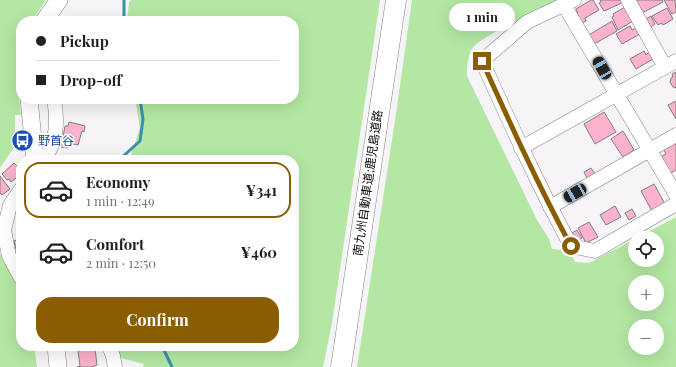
<!DOCTYPE html>
<html lang="en">
<head>
<meta charset="utf-8">
<style>
	body { margin:0; font-family:"Playfair Display","Noto Sans JP",serif; background:#f2f2f2; color:#202124; height:100vh; display:flex; flex-direction:column; font-size:15px; white-space:nowrap }
	* { box-sizing:border-box; margin:0 }
	p { font-size:13px; color:#757577 }
	.icon { flex:none; width:22px; height:22px; fill:none; stroke:currentColor; stroke-width:2; stroke-linecap:round; stroke-linejoin:round }
	.map { position:relative; flex:1; overflow:hidden }
	.drawer { position:absolute; left:16px; top:155px; width:283px; height:196px; display:flex; flex-direction:column; background:#fff; border-radius:16px; box-shadow:0 4px 16px #0002 }
	.drawer>* { flex:none }
	.top-card { position:absolute; left:16px; top:16px; width:283px; height:88px; border-radius:16px; box-shadow:0 4px 16px #0002; display:grid; align-content:center; height:88px; padding:0 20px; background:#fff }
	.controls { position:absolute; left:628px; top:231px; display:grid; gap:8px }
	.controls a { display:grid; place-items:center; width:36px; height:36px; border-radius:50%; background:#fff; box-shadow:0 4px 16px #0002; font-size:20px }
	.end { position:absolute; width:18px; height:18px; margin:-9px; border:5px solid #8a5d00; background:#fff; box-shadow:0 0 0 2px #fff }
	.from { border-radius:50% }
	.bubble { position:absolute; height:28px; border-radius:14px; background:#fff; box-shadow:0 4px 16px #0002; font-size:13px; font-weight:700; line-height:28px; text-align:center }
	.car { position:absolute; width:12px; height:24px; margin:-12px -6px; border-radius:5px; box-shadow:0 0 3px 1px #0007; background:linear-gradient(#222 24%,#8ab4d8 0 40%,#222 0 76%,#8ab4d8 0 86%,#222 0) }
	.top-card b { display:flex; align-items:center; gap:14px; height:38px; font-size:15px }
	.top-card b+b { border-top:1px solid #e0e0e0 }
	.top-card i { width:10px; height:10px; background:#202124 }
	ul { padding:7px 0 0; list-style:none }
	li { display:flex; align-items:center; gap:12px; height:56px; margin:0 8px 6px; padding:0 12px; border:2px solid transparent; border-radius:16px }
	li div { flex:1 }
	li b { display:block; font-size:15px }
	li em { font-style:normal; font-weight:700 }
	li.on { border-color:#8a5d00 }
	li>.icon { width:36px; height:36px; stroke-width:1.5 }
	.cta { display:flex; gap:8px; margin-top:auto; padding:8px 20px }
	.cta a { flex:1; height:46px; border-radius:16px; background:#8a5d00; color:#fff; font-size:16px; font-weight:700; line-height:46px; text-align:center }
	.map>svg:first-child { display:block }
</style>
</head>
<body>
<div class="map">
<svg width="676" height="367" viewBox="0 0 676 367">
	<rect width="100%" height="100%" fill="#f6f4f7"/>
	<path fill="#b3e7a3" fill-rule="evenodd" d="M0 0H46L32 21H21V49L19 56 18 88 21 115H15V146L0 168Z
		M131 0H380L332 323 323 367H143L144 364 110 355 98 346H294V160H129L140 128 135 99H294V21H127L129 2Z
		M412 0H563C545 9 480 35 472 49 467 58 467 66 467 76L537 220 549 239 552 249 570 251 575 262 589 263 635 239V260H657V238H637L676 217V367H357L396 114ZM635 282H657V304H635ZM635 326H657V348H635Z
		M0 254 21 291V346H34L37 367H0Z"/>
	<g fill="none" stroke-linecap="round" stroke-linejoin="round">
		<path stroke="#3c8fa9" stroke-width="3" d="M124 0V21
			M119 160 140 141 143 119 140 99
			M162 346 172 367"/>
	</g>
	<path fill="#fcb1cc" stroke="#827f80" d="M591 0H593L599 10 585 18 586 21 582 23 577 14H578L576 9Z
		M600 0H621L622 3 604 11 599 3 601 2Z
		M635 0H662L663 2 642 13Z
		M664 0H675L676 12 672 14Z
		M625 7 633 21 618 30 612 17 614 16 613 14Z
		M667 8 673 19 663 25 662 23 658 25 652 16Z
		M651 16 655 24 651 27 646 19Z
		M612 21 617 31 594 44 589 35Z
		M630 26 632 30 636 28 640 34 622 44 616 34Z
		M644 51 646 55 649 52 653 59 636 69 630 59Z
		M676 72V88L673 87 670 82 671 78 673 77 672 74Z
		M676 101V119L668 105Z
		M604 112 616 132 595 144 584 124Z
		M69 122 85 126 84 132 82 131 78 145 68 143 67 148 61 147 65 126H68Z
		M623 131 634 150 623 157 611 139Z
		M676 141V170L669 174 660 157 666 154 663 149Z
		M14 163 17 166 18 165 21 169V174L11 182 9 179 7 180 2 174Z
		M591 168 595 174 587 178 584 172Z
		M0 176 10 189 2 195 0 193Z
		M654 184 665 204 652 211 641 191Z
		M615 206 621 217 606 225 600 215Z
		M632 209 636 216 629 220 625 213Z
		M589 222 598 237 586 243 578 228Z
		M577 230 582 238 577 241 572 233Z
		M21 238V257L18 258 14 241Z
		M95 348 97 365 92 367H77L80 366 78 351Z"/>
	<g fill="none" stroke-linecap="round" stroke-linejoin="round">
		<defs>
			<path id="minor" d="M574 0 527 22 482 61C510 123 538 185 571 246L595 251 676 204
				M628 0 665 67
				M564 5 676 195
				M521 148 676 61
				M44 160C57 141 58 121 54 99
				M21 189 10 205 4 230 9 256 21 278
				M550 207 676 135
				M109 346 113 356 115 367"/>
			<path id="major" d="M44 21 59 0
				M29 99 35 160
				M56 346 58 367"/>
			<path id="highway" d="M341 367 396 0"/>
		</defs>
		<use href="#minor" stroke="#858487" stroke-width="15"/>
		<use href="#major" stroke="#858487" stroke-width="18"/>
		<use href="#highway" stroke="#858487" stroke-width="21"/>
		<use href="#minor" stroke="#fff" stroke-width="14"/>
		<use href="#major" stroke="#fff" stroke-width="17"/>
		<use href="#highway" stroke="#fff" stroke-width="20"/>
	</g>
	<g fill="none" stroke-linecap="round" stroke-linejoin="round">
		<path stroke="#8a5d00" stroke-width="5" d="M482 61C510 123 538 185 571 246"/>
	</g>
	<defs>
		<symbol id="bus-disc" viewBox="-11 -11 22 22"><circle r="9.5" fill="#1a4fb4" stroke="#fff"/><path d="M-5-6H5V4H4V6H2V4H-2V6H-4V4H-5ZM-3.5-4V0h7V-4ZM-3.5 1.2v1.5H-2V1.2ZM2 1.2v1.5H3.5V1.2Z" fill="#fff"/></symbol>
	</defs>
	<g fill-rule="evenodd">
		<use href="#bus-disc" x="10" y="128" width="25" height="25"/>
	</g>
	<g text-anchor="middle" stroke-width="3" stroke-linejoin="round" paint-order="stroke">
		<g font-size="12" fill="#164399" stroke="#fff" text-anchor="start">
			<text x="38" y="145">野首谷</text>
		</g>
		<g font-size="12" fill="#0d0c0d" stroke="#fff">
			<text transform="translate(368 183) rotate(-82)" y="4">南九州自動車道;鹿児島道路</text>
		</g>
	</g>
</svg>
<div class="controls">
<a><svg class="icon" aria-label="locate" viewBox="0 0 24 24"><circle cx="12" cy="12" r="6"/><path d="M12 2v4M12 18v4M2 12h4M18 12h4"/></svg></a>
<a>+</a>
<a>−</a>
</div>
<i class="end from" style="left:571px;top:246px"></i>
<i class="end" style="left:482px;top:61px"></i>
<div class="bubble" style="left:449px;top:3px;width:66px">1 min</div>
<i class="car" style="left:602px;top:68px;rotate:330deg"></i>
<i class="car" style="left:575px;top:193px;rotate:240deg"></i>
<div class="top-card">
<b><i class="from"></i>Pickup</b>
<b><i></i>Drop-off</b>
</div>
<section class="drawer">
<ul>
<li class="on"><svg class="icon" aria-label="car" viewBox="0 0 24 24"><path d="M5 17H2v-5l4-1 3-4h7l3 4 3 1v5h-3M9 17h6M6 11h13"/><circle cx="7" cy="17" r="2"/><circle cx="17" cy="17" r="2"/></svg><div><b>Economy</b><p>1 min · 12:49</p></div><em>¥341</em></li>
<li><svg class="icon" aria-label="car" viewBox="0 0 24 24"><path d="M5 17H2v-5l4-1 3-4h7l3 4 3 1v5h-3M9 17h6M6 11h13"/><circle cx="7" cy="17" r="2"/><circle cx="17" cy="17" r="2"/></svg><div><b>Comfort</b><p>2 min · 12:50</p></div><em>¥460</em></li>
</ul>
<div class="cta"><a>Confirm</a></div>
</section>
</div>
</body>
</html>
